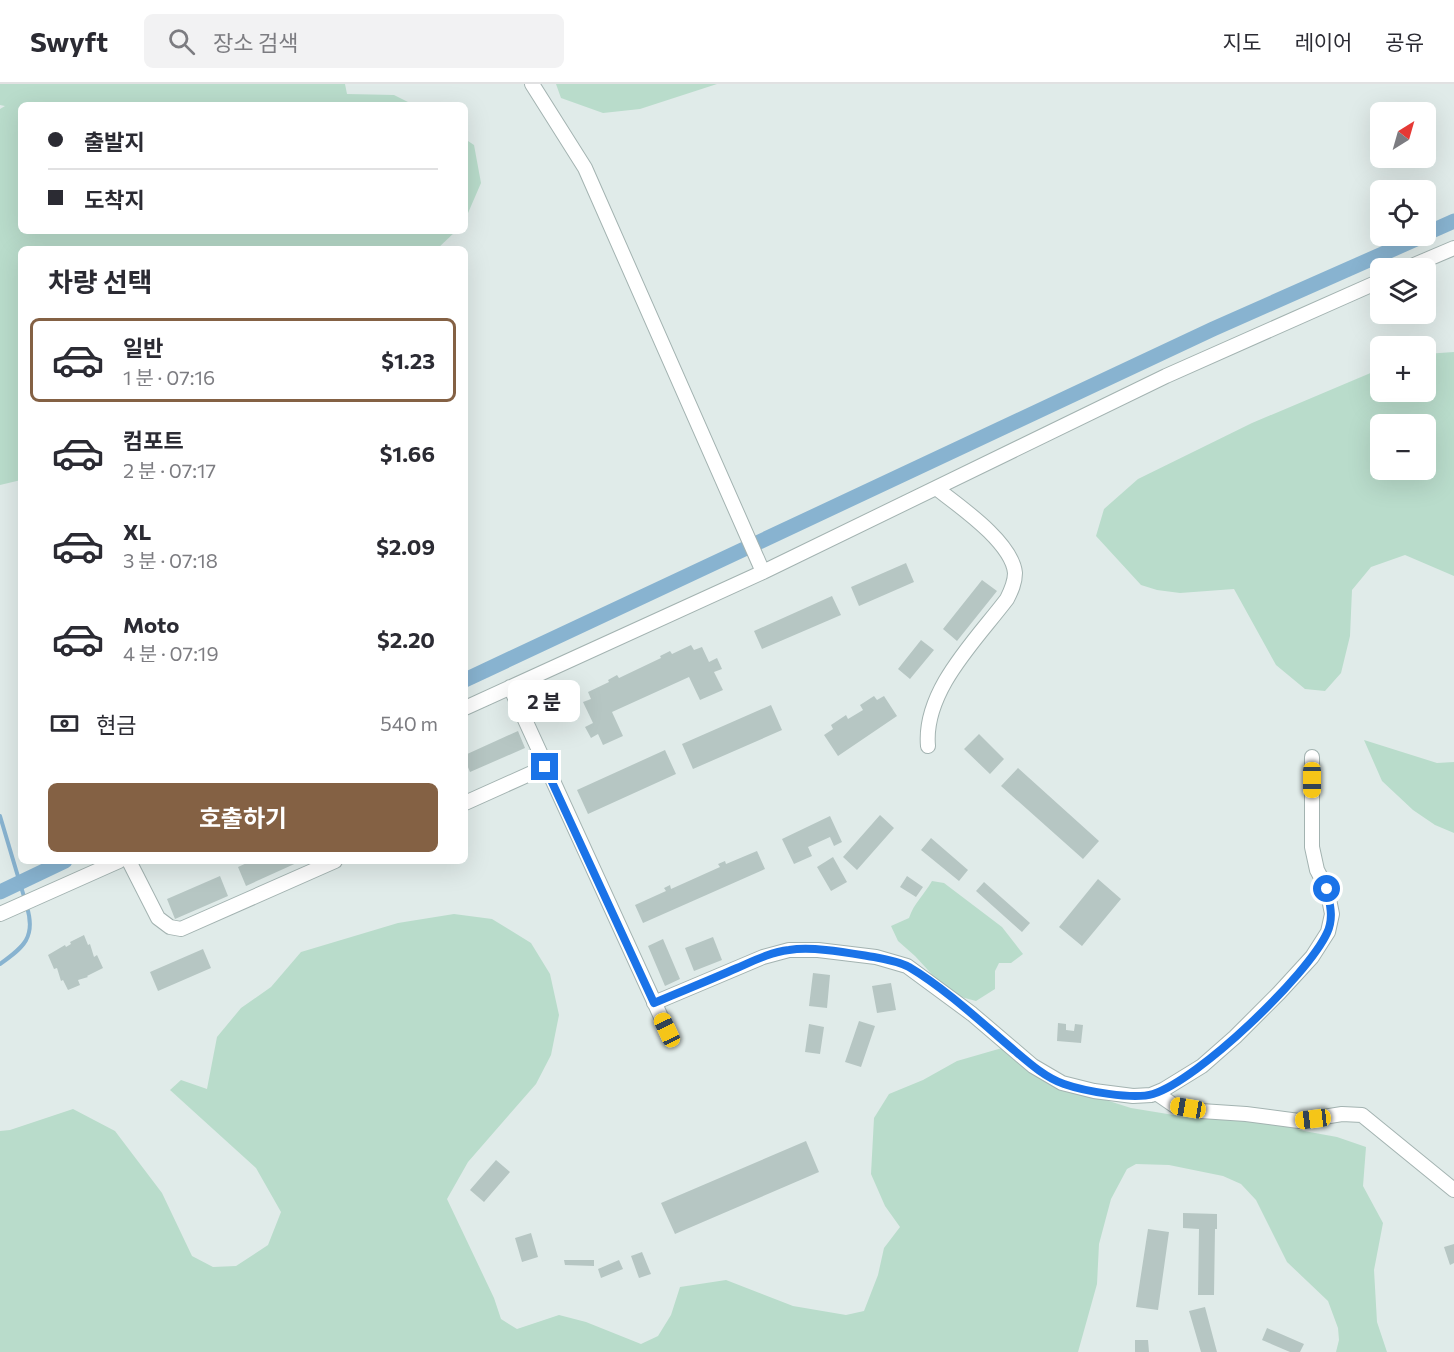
<!DOCTYPE html>
<html lang="ko">
<head>
<meta charset="utf-8">
<style>
	body { margin:0; font-family:Commissioner,"Noto Sans KR",sans-serif; background:#f2f2f3; color:#2b2b33; height:100vh; display:flex; flex-direction:column; font-size:22px; white-space:nowrap }
	* { box-sizing:border-box; margin:0 }
	p { font-size:20px; color:#7c7c81 }
	.icon { flex:none; width:33px; height:33px; fill:none; stroke:currentColor; stroke-width:2; stroke-linecap:round; stroke-linejoin:round }
	.map { position:relative; flex:1; overflow:hidden }
	.details { position:absolute; left:18px; top:162px; width:450px; height:618px; display:flex; flex-direction:column; background:#fff; border-radius:9px; box-shadow:0 6px 24px #0002 }
	.details>* { flex:none }
	.top-card { position:absolute; left:18px; top:18px; width:450px; height:132px; border-radius:9px; box-shadow:0 6px 24px #0002; display:grid; align-content:center; height:132px; padding:0 30px; background:#fff }
	.needle { width:39px; rotate:37deg }
	.buttons { position:absolute; left:1370px; top:18px; display:grid; gap:12px }
	.buttons a { display:grid; place-items:center; width:66px; height:66px; border-radius:9px; background:#fff; box-shadow:0 6px 24px #0002; font-size:30px }
	.end { position:absolute; width:27px; height:27px; margin:-14px; border:8px solid #1a73e8; background:#fff; box-shadow:0 0 0 3px #fff }
	.from { border-radius:50% }
	.bubble { position:absolute; height:42px; border-radius:9px; background:#fff; box-shadow:0 6px 24px #0002; font-size:20px; font-weight:700; line-height:42px; text-align:center }
	.car { position:absolute; width:18px; height:36px; margin:-18px -9px; border-radius:8px; box-shadow:0 0 4px 2px #0007; background:linear-gradient(#f5c518 24%,#345 0 40%,#f5c518 0 76%,#345 0 86%,#f5c518 0) }
	.top-card b { display:flex; align-items:center; gap:21px; height:57px; font-size:22px }
	.top-card b+b { border-top:2px solid #e1e1e2 }
	.top-card i { width:15px; height:15px; background:#2b2b33 }
	ul { padding:0; list-style:none }
	li { display:flex; align-items:center; gap:18px; height:84px; margin:0 12px 9px; padding:0 18px; border:3px solid transparent; border-radius:9px }
	li div { flex:1 }
	li b { display:block; font-size:22px }
	li em { font-style:normal; font-weight:700 }
	li.selected { border-color:#846144 }
	li>.icon { width:54px; height:54px; stroke-width:1.5 }
	h2 { padding:0 30px; font-size:27px; line-height:72px }
	.pay { display:flex; align-items:center; gap:15px; height:66px; padding:0 30px; font-size:22px }
	.pay p { margin-inline-start:auto }
	.primary-button { display:flex; gap:12px; margin-top:auto; padding:12px 30px }
	.primary-button a { flex:1; height:69px; border-radius:9px; background:#846144; color:#fff; font-size:24px; font-weight:700; line-height:69px; text-align:center }
	header { display:flex; align-items:center; gap:36px; box-sizing:border-box; height:84px; padding:0 30px; background:#fff; border-bottom:2px solid #e1e1e2 }
	header strong { font-size:28px }
	nav { display:flex; gap:33px; margin-inline-start:auto; font-size:21px }
	.search { width:420px; height:54px; background:#f2f2f3; display:flex; align-items:center; gap:15px; box-sizing:border-box; padding:0 21px; border-radius:9px; color:#7c7c81; font-size:22px }
	.map>svg:first-child { display:block }
</style>
</head>
<body>
<header>
<strong>Swyft</strong>
<div class="search"><svg class="icon" aria-label="search" viewBox="0 0 24 24"><circle cx="10" cy="10" r="6"/><path d="M15 15l6 6"/></svg>장소 검색</div>
<nav><a>지도</a><a>레이어</a><a>공유</a></nav>
</header>
<div class="map">
<svg width="1454" height="1268" viewBox="0 0 1454 1268">
	<rect width="100%" height="100%" fill="#e0ebe9"/>
	<path fill="#b9dccb" fill-rule="evenodd" d="M0 0H345L347 10 394 11 414 21H21V147H456L437 165H21V396L0 401V25L5 22 0 21Z
		M556 0H717L640 25 603 29 561 14Z
		M465 55 474 61 481 99 465 136Z
		M1454 268V492L1405 471 1371 483 1352 506 1350 552 1341 589 1325 607 1305 605 1276 581 1234 505 1180 509 1157 506 1141 501 1096 452 1104 425 1138 395 1252 339 1380 285V308H1425V270ZM1380 340H1425V386H1380Z
		M1364 656 1437 679 1454 678V749L1435 741 1413 726 1382 697Z
		M932 797 944 799 1002 843 1023 870 1011 879H999L995 887V905L976 917 950 910 915 872 898 857 891 842 909 834C914 819 924 811 932 797Z
		M454 830 492 835 531 859 550 890 559 931 551 971 536 1000 468 1078 447 1115 494 1214 501 1235 517 1245 559 1231 586 1238 641 1260 658 1252 671 1231 680 1203 726 1196 793 1222 846 1231 864 1227 878 1191 884 1164 900 1143 885 1122 871 1090 874 1034 889 1010 923 996 957 977 1002 964 1090 1011 1131 1024 1198 1035H1263L1304 1047 1337 1053 1366 1063 1363 1102 1383 1139 1374 1186 1377 1238 1387 1268H1336L1339 1256 1338 1244 1328 1217 1287 1178 1256 1116 1241 1100 1223 1092 1169 1081 1136 1080 1127 1085 1111 1115 1099 1160 1097 1200 1078 1268H0V1047L10 1046 73 1025 115 1047 162 1109 192 1172 213 1183 236 1182 268 1161 281 1128 256 1084 170 1006 181 996 207 1005 217 953 241 924 271 903 301 868 398 839Z"/>
	<g fill="none" stroke-linecap="round" stroke-linejoin="round">
		<path stroke="#88b3d0" stroke-width="4" d="M0 732 25 816
			M0 880C24 863 36 853 27 823"/>
		<path stroke="#88b3d0" stroke-width="15" d="M1425 150 1454 137
			M465 596 1213 245 1423 152
			M0 808 65 777"/>
	</g>
	<path fill="#b6c6c3" d="M906 479 914 498 859 522 851 503Z
		M982 496 997 507 957 557 943 545Z
		M832 512 841 531 762 565 754 547Z
		M921 556 934 566 910 595 898 585Z
		M691 561 694 566 702 563 709 578 717 574 722 585 714 588 723 606 700 616 689 593 612 628 623 652 603 661 598 650 591 654 585 643 593 639 583 618 591 615 588 608 609 598 608 596 617 591 619 594 661 574 660 572 670 567 672 570Z
		M874 612 877 616 884 612 897 632 838 672 824 651 833 645 831 641 846 631 848 635 863 626 860 621Z
		M771 621 782 646 693 685 682 660Z
		M518 647 525 664 470 688 465 676V671Z
		M979 650 1004 675 990 690 964 665Z
		M665 666 676 690 588 730 577 706Z
		M1018 684 1099 757 1083 775 1001 702Z
		M880 731 894 744 857 786 843 773Z
		M830 732 842 758 834 762 830 753 808 763 812 772 794 780 782 755Z
		M931 754 968 786 959 797 921 766Z
		M757 767 765 785 643 839 635 821 666 807 664 804 670 801 671 805 720 783 718 780 725 777 726 780Z
		M833 773 847 798 831 807 817 783Z
		M251 777H301L246 802 238 783Z
		M220 792 228 812 175 835 167 815Z
		M907 792 923 803 916 813 900 803Z
		M1098 795 1121 815 1082 862 1059 843Z
		M984 798 1030 839 1022 848 976 807Z
		M84 851 88 861 90 860 94 873 97 871 103 884 87 892 88 893 78 896 80 901 68 906 63 896 61 897 57 884 54 885 48 871 65 861 66 863 71 860 70 858Z
		M713 853 722 876 694 887 685 864Z
		M663 855 680 895 665 902 648 862Z
		M203 865 211 884 158 907 150 888Z
		M813 889 830 891 827 924 809 922Z
		M891 899 896 926 877 929 872 902Z
		M859 937 875 942 861 983 845 978Z
		M1058 939 1066 940V946L1074 947 1075 940 1083 941 1081 959 1057 957Z
		M809 940 824 943 820 970 805 968Z
		M806 1057 819 1088 675 1150 661 1119Z
		M496 1076 510 1088 484 1118 470 1106Z
		M1183 1129 1217 1130V1145H1215L1214 1211H1198L1199 1145 1183 1144Z
		M1148 1145 1169 1148 1158 1226 1136 1223Z
		M531 1149 538 1173 522 1178 515 1154Z
		M1454 1160V1179L1450 1181 1444 1163Z
		M642 1168 651 1190 639 1194 631 1172Z
		M564 1176H594V1182L565 1181Z
		M619 1176 623 1185 601 1194 598 1185Z
		M1205 1223 1217 1268H1201L1189 1227Z
		M1267 1244 1304 1260 1300 1268H1290L1262 1256Z
		M1135 1256H1148L1149 1268H1135Z"/>
	<g fill="none" stroke-linecap="round" stroke-linejoin="round">
		<defs>
			<path id="minor" d="M532 0 585 84 763 488
				M1407 184 1454 164
				M510 603 667 946
				M465 624 763 488 1166 292 1380 197
				M928 662C923 607 976 556 1007 515 1011 507 1015 499 1015 489 1012 458 959 422 936 404
				M465 719 545 683
				M129 777 158 834 170 843 181 845 335 777
				M0 830 119 777
				M654 919 763 873 789 866H818L876 873 907 882 972 930 1033 982 1062 999 1094 1007 1133 1012 1151 1011 1163 1006 1202 982 1235 953 1279 909 1312 873 1328 848 1332 830 1327 805 1317 786 1312 763V673
				M1156 1009 1175 1022 1201 1027 1246 1030 1299 1037 1342 1030 1362 1031 1454 1106"/>
		</defs>
		<use href="#minor" stroke="#a3b3b1" stroke-width="16"/>
		<use href="#minor" stroke="#fff" stroke-width="14"/>
	</g>
	<g fill="none" stroke-linecap="round" stroke-linejoin="round">
		<path stroke="#1a73e8" stroke-width="8" d="M545 683 654 919C682 907 710 896 737 884 753 877 771 868 789 866 813 862 849 869 874 873 885 875 900 878 909 883 946 905 982 939 1015 967 1029 979 1046 994 1064 1000 1084 1007 1133 1016 1153 1010 1198 996 1307 892 1327 849 1334 834 1330 821 1327 805"/>
	</g>
</svg>
<div class="buttons">
<a><svg class="needle" viewBox="-14 -14 28 28"><path d="M0-13l5 13h-10z" fill="#e53935"/><path d="M0 13l5-13h-10z" fill="#7c7c81"/></svg></a>
<a><svg class="icon" aria-label="locate" viewBox="0 0 24 24"><circle cx="12" cy="12" r="6"/><path d="M12 2v4M12 18v4M2 12h4M18 12h4"/></svg></a>
<a><svg class="icon" aria-label="layers" viewBox="0 0 24 24"><path d="M12 4l9 5-9 5-9-5zM3 14l9 5 9-5"/></svg></a>
<a>+</a>
<a>−</a>
</div>
<i class="end from" style="left:1327px;top:805px"></i>
<i class="end" style="left:545px;top:683px"></i>
<div class="bubble" style="left:508px;top:596px;width:72px">2 분</div>
<i class="car" style="left:1312px;top:696px;rotate:180deg"></i>
<i class="car" style="left:667px;top:946px;rotate:335deg"></i>
<i class="car" style="left:1188px;top:1024px;rotate:280deg"></i>
<i class="car" style="left:1313px;top:1035px;rotate:263deg"></i>
<div class="top-card">
<b><i class="from"></i>출발지</b>
<b><i></i>도착지</b>
</div>
<section class="details">
<h2>차량 선택</h2>
<ul>
<li class="selected"><svg class="icon" aria-label="car" viewBox="0 0 24 24"><path d="M5 17H2v-5l4-1 3-4h7l3 4 3 1v5h-3M9 17h6M6 11h13"/><circle cx="7" cy="17" r="2"/><circle cx="17" cy="17" r="2"/></svg><div><b>일반</b><p>1 분 · 07:16</p></div><em>$1.23</em></li>
<li><svg class="icon" aria-label="car" viewBox="0 0 24 24"><path d="M5 17H2v-5l4-1 3-4h7l3 4 3 1v5h-3M9 17h6M6 11h13"/><circle cx="7" cy="17" r="2"/><circle cx="17" cy="17" r="2"/></svg><div><b>컴포트</b><p>2 분 · 07:17</p></div><em>$1.66</em></li>
<li><svg class="icon" aria-label="car" viewBox="0 0 24 24"><path d="M5 17H2v-5l4-1 3-4h7l3 4 3 1v5h-3M9 17h6M6 11h13"/><circle cx="7" cy="17" r="2"/><circle cx="17" cy="17" r="2"/></svg><div><b>XL</b><p>3 분 · 07:18</p></div><em>$2.09</em></li>
<li><svg class="icon" aria-label="car" viewBox="0 0 24 24"><path d="M5 17H2v-5l4-1 3-4h7l3 4 3 1v5h-3M9 17h6M6 11h13"/><circle cx="7" cy="17" r="2"/><circle cx="17" cy="17" r="2"/></svg><div><b>Moto</b><p>4 분 · 07:19</p></div><em>$2.20</em></li>
</ul>
<div class="pay"><svg class="icon" aria-label="cash" viewBox="0 0 24 24"><path d="M3 7h18v10H3z"/><circle cx="12" cy="12" r="2"/></svg>현금<p>540 m</p></div>
<div class="primary-button"><a>호출하기</a></div>
</section>
</div>
</body>
</html>
